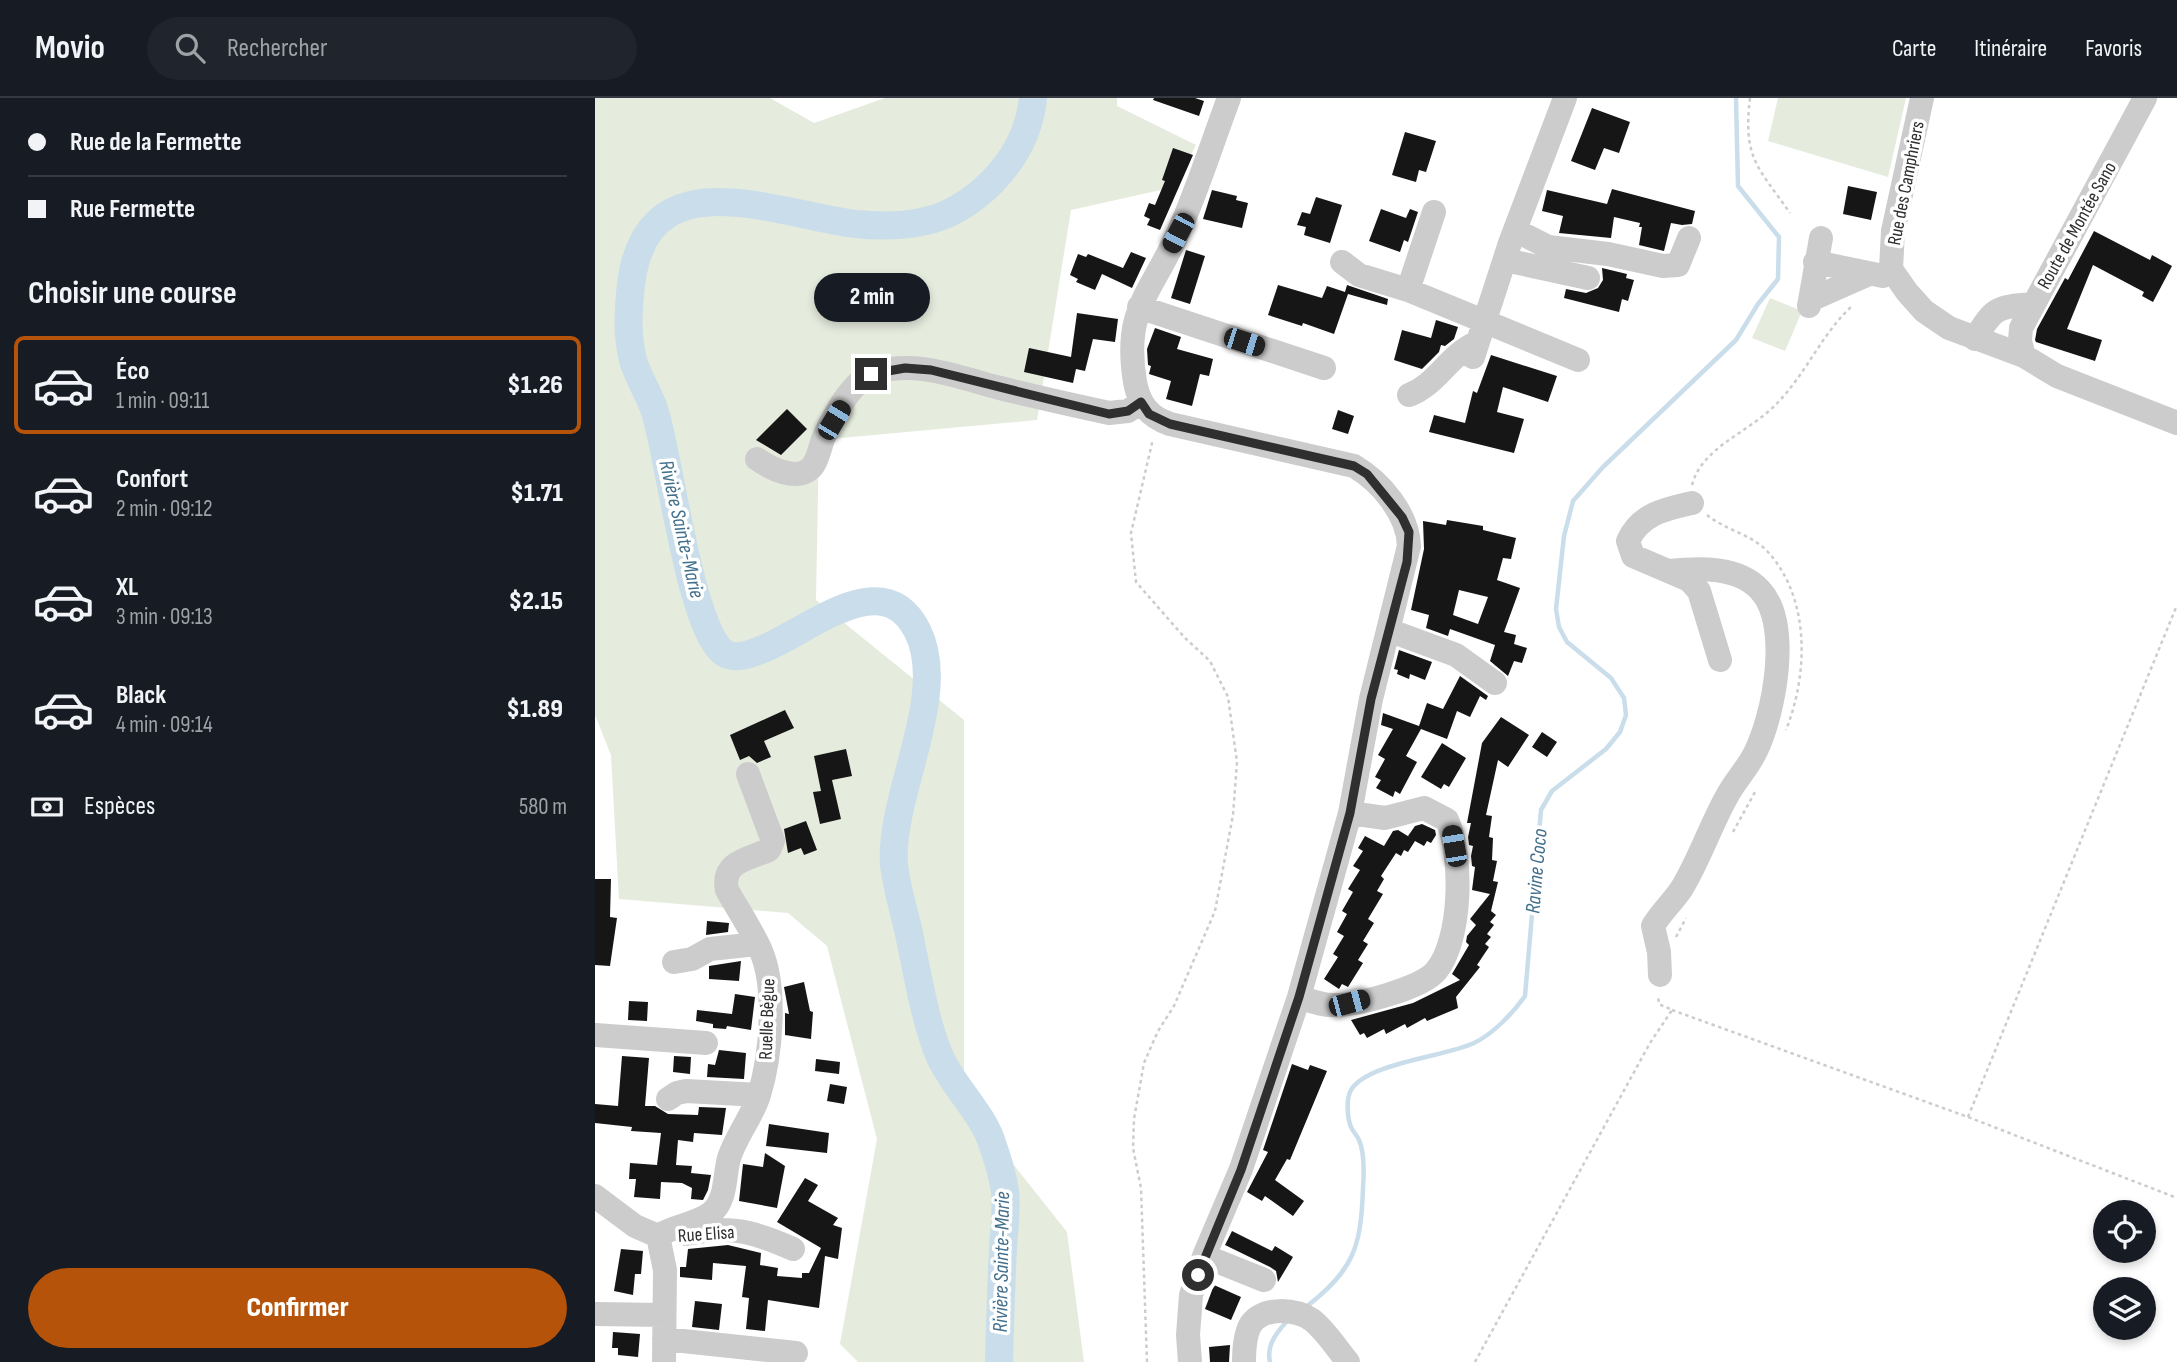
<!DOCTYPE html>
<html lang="fr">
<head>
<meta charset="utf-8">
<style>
	body { margin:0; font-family:"Sofia Sans Condensed",sans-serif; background:#20242c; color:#f1f3f6; height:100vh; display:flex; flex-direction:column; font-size:26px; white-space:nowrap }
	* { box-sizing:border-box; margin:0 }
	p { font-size:23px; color:#9ea1a6 }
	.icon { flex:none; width:38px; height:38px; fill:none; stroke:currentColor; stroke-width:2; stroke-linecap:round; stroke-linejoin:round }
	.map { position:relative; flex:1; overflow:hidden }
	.sheet { display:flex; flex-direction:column; background:#171b24; width:595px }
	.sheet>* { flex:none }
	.hud { display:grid; align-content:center; height:154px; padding:0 28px; background:#171b24 }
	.tools { position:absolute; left:1498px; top:1102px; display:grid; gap:14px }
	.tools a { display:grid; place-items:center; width:63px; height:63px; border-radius:50%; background:#171b24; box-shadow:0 4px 10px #0003; font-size:35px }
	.end { position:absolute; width:32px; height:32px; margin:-16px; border:9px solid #2f2f2f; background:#fff; box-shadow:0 0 0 4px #fff }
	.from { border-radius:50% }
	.bubble { position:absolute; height:49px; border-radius:24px; background:#171b24; box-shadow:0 4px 10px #0003; font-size:23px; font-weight:800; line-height:49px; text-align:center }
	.car { position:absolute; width:21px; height:42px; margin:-21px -10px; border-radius:9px; box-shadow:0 0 5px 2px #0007; background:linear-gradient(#222 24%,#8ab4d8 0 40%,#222 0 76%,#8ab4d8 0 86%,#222 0) }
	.hud b { display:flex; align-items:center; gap:24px; height:66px; font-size:26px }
	.hud b+b { border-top:2px solid #363941 }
	.hud i { width:18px; height:18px; background:#f1f3f6 }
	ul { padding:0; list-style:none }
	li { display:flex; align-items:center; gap:21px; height:98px; margin:0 14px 10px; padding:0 14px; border:4px solid transparent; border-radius:10px }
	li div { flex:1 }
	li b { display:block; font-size:26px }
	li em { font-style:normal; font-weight:800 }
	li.on { border-color:#b45309 }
	li>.icon { width:63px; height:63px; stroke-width:1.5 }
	h2 { padding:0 28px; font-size:32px; line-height:84px }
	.pay { display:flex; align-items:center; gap:18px; height:77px; padding:0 28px; font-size:26px }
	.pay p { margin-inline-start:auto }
	.primary-button { display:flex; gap:14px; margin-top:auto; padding:14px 28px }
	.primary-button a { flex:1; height:80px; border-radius:42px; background:#b45309; color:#fff; font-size:28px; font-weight:800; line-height:80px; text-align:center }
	header { display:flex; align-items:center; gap:42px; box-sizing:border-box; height:98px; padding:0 35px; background:#171b24; border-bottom:2px solid #363941 }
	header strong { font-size:33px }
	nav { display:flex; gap:38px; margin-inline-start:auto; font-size:24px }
	.search { width:490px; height:63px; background:#20242c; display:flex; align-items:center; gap:18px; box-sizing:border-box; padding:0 24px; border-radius:38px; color:#9ea1a6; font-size:26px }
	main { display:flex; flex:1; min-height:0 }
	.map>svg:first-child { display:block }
</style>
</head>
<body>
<header>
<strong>Movio</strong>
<div class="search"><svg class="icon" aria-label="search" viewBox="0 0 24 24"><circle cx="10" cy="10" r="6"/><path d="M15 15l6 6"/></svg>Rechercher</div>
<nav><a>Carte</a><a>Itinéraire</a><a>Favoris</a></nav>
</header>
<main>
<section class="sheet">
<div class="hud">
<b><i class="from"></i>Rue de la Fermette</b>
<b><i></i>Rue Fermette</b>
</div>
<h2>Choisir une course</h2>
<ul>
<li class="on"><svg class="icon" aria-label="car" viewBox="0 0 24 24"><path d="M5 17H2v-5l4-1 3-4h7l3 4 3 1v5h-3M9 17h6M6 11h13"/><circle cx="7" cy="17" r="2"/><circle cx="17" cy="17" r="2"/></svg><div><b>Éco</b><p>1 min · 09:11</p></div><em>$1.26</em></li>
<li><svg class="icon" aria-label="car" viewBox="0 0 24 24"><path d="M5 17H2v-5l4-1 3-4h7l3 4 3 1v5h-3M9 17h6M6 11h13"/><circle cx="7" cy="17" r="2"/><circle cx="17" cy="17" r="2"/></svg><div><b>Confort</b><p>2 min · 09:12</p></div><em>$1.71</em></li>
<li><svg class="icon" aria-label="car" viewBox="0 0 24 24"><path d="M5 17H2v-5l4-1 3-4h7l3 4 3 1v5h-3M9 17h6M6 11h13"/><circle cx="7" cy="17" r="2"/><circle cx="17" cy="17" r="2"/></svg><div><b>XL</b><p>3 min · 09:13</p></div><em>$2.15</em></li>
<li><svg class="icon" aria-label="car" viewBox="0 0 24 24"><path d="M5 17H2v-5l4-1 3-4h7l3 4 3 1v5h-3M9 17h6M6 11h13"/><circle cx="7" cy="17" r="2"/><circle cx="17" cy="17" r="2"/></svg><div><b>Black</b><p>4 min · 09:14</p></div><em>$1.89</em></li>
</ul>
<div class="pay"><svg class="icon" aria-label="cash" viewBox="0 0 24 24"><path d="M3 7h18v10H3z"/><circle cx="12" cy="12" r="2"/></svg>Espèces<p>580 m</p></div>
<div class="primary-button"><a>Confirmer</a></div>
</section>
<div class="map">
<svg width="1582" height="1264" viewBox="0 0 1582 1264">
	<rect width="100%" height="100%" fill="#fff"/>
	<path fill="#e5ebdd" d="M0 0H175L219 25 290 0H522V8L601 47 579 89 476 112 442 322 224 342 221 502 369 622V1004L472 1134 489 1264H263L245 1246 282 1041 232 848 193 815 24 801 16 657 0 617Z
		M1183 0H1311L1293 79 1173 43Z
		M1175 200 1207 213 1190 253 1157 240Z"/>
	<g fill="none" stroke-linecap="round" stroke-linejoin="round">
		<path stroke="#caddea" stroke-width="4.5" d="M711 1209C759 1172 766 1149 768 1090 769 1076 770 1055 764 1042 762 1037 758 1034 756 1029 752 1019 751 1001 756 992 772 965 849 959 879 945 898 936 918 915 930 898L946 712 957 693 1011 651 1025 634 1031 617 1029 600 1016 580 972 544 964 529 961 511 969 438 978 403 1008 369 1141 242 1163 206 1183 181 1184 139 1143 88 1141 0
			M675 1264C671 1247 682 1234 693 1222"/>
		<path stroke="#caddea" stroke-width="28" d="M404 1264C405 1226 406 1188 408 1151 409 1132 412 1112 410 1094 408 1079 403 1062 398 1048 389 1016 359 990 345 959 330 925 321 868 313 831 308 810 301 787 299 766 294 698 354 598 323 534 289 464 214 533 168 551 157 555 143 562 131 556 96 539 74 357 60 314 55 297 43 280 38 262 33 243 33 216 35 196 46 56 172 114 260 126 280 128 307 128 326 124 355 119 378 103 398 83 420 60 435 32 438 0"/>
	</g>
	<path fill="#161616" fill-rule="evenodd" d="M559 0H600L609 3 604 18 558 2Z
		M997 10 1035 24 1024 55 1009 50 1000 72 976 63Z
		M810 34 841 43 831 74 824 72 821 84 797 77Z
		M578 50 598 57 565 132 552 127 555 121 549 118 554 105 560 107 570 83 567 82Z
		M1253 88 1282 94 1276 122 1248 116Z
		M1017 91 1100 113 1097 126 1087 127 1076 125 1069 153 1044 147 1047 129H1044L1045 125 1019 119 1016 140 964 135 968 118 947 113 952 92 1012 106Z
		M617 92 642 98 641 102 653 105 647 130 608 121Z
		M721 99 747 107 735 145 709 137 711 129 702 127 707 114 715 116Z
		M786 111 811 120 815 111 823 114 813 144 809 142 805 154 774 143Z
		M1499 133 1555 162 1557 157 1577 168 1558 204 1547 198 1549 194 1498 167 1472 231 1507 242 1500 263 1441 244 1440 242 1442 231 1470 180 1473 182Z
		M591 152 610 158 595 206 576 200Z
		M536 154 551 160 537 190 507 176 500 192 481 184 483 181 475 177 483 156 491 159 493 156 528 170Z
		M1007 170 1032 176 1031 180 1039 182 1033 203 1027 201 1024 214 969 200 971 191 991 195 1003 190 1008 182Z
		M683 187 727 200 732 188 750 194 752 187 793 201 792 207 753 196 739 236 708 225 707 228 673 217Z
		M482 215 523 221 520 244 498 241 490 273 481 271 478 285 429 274 434 250 476 259Z
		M841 222 863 229 859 241 850 248 846 247 844 254 827 271 799 262 807 232 836 240Z
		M560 230 586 239 582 251 618 261 614 278 605 276 597 308 571 301 576 283 554 276 556 268 553 267 552 251Z
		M896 257 962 278 953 304 908 289 902 314 929 321 919 355 834 334 839 317 870 325 878 293 882 295Z
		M192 311 212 331 186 357 161 342Z
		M743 312 759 318 753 336 737 331Z
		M852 422 888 428V432L921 440 916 461 908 460 902 482 925 490 909 534 921 537 919 546 932 550 927 565 919 563 913 578 895 563 900 547 855 531 853 538 831 530 834 517 816 512 829 451 828 423 851 427ZM864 492 893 499 883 526 858 517Z
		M804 552 837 564 830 582 815 576 814 581 802 576 803 572 799 571Z
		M865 578 893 598 891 602 885 598 875 619 862 613 852 641 826 631 811 658 822 664 805 696 800 693 798 699 781 690 786 682 780 679 790 661 783 657 798 631 786 627 788 615 824 628 832 605 848 611Z
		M190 612 199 630 169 643 176 659 162 665 154 658 145 662 135 637Z
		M906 619 934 637 913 669 903 662 891 717 897 718 894 739 898 740 897 762 902 763 898 783 903 784 896 813 901 817 895 824 899 827 892 836 896 839 890 846 894 849 882 867 885 869 861 899 863 910 832 923 830 920 812 930 810 926 791 936 789 931 772 940 769 935 765 937 756 922 818 905 865 882 857 876 874 847 871 844 872 838 881 827 875 821 895 796 877 792 880 769 877 768 876 758 878 748 874 747 873 739 876 725H872L887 645Z
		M947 634 962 644 952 659 937 649Z
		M847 645 871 660 854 689 849 686 846 691 826 679Z
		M251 651 257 678 237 682 246 721 225 726 218 694 226 693 219 658Z
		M211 723 222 752 209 757 206 750 193 755 189 731Z
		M827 726 840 732 841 737 836 745 832 743 829 748 820 743 813 754 809 752 806 758 801 755 786 778 789 781 782 793 788 796 773 821 779 825 768 843 773 846 763 862 768 865 753 889 747 886 744 891 729 881 743 859 738 856 749 838 742 834 752 816 747 813 758 794 753 791 765 772 758 768 768 753 763 750 770 738 789 748 798 733 803 732 816 740 813 738 820 728Z
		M0 781H16L15 819 22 820 15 868 0 867Z
		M112 823 134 825 133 834 111 837Z
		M146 863 144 883 114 881V868Z
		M209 884 215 913 218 914 216 941 190 937V915L194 916 189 889Z
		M140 896 160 899 156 932 132 928 131 931 118 930V926L101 923 102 912 137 916Z
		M34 903 53 904 52 923 33 922Z
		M124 952 151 955 149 981 112 979 113 966 120 967Z
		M27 958 54 960 50 1008H60L73 1016 103 1017 104 1009 131 1010 127 1037 99 1035 98 1044 83 1042 81 1067 97 1068 96 1075 116 1077 113 1092 108 1102 96 1101 97 1090 87 1085 66 1084 65 1101 39 1099 41 1081H34L35 1065 62 1067 66 1035 36 1033 37 1029 0 1025V1006L23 1008Z
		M79 958 96 959 95 976 78 974Z
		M221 961 245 964 244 976 220 973Z
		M697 966 713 972 715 967 732 973 695 1062 692 1061 680 1082 709 1103 698 1118 670 1098 667 1103 652 1094 673 1054 668 1052Z
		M235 986 252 989 249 1006 232 1003Z
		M174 1026 234 1035 232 1055 171 1048Z
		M170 1055 190 1068 182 1110 144 1103 148 1066 168 1069Z
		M210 1080 223 1087 213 1103 243 1120 238 1127 247 1130 243 1161 230 1158 224 1210 173 1202 170 1233 151 1231 154 1200 147 1199 151 1168 118 1165 117 1182 85 1179V1169H91L93 1151 133 1147 166 1155 165 1167 183 1170 182 1178 207 1180V1175H214L226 1150 182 1124Z
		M637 1133 677 1153 680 1148 698 1159 683 1184 681 1173 675 1169 630 1147Z
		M26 1151 48 1153 46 1176H40L38 1197 19 1193Z
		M619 1187 646 1199 636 1222 610 1211Z
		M100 1203 127 1206 124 1232 97 1229Z
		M18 1234 45 1236 43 1259 23 1257V1250H17Z
		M635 1247 634 1264H615L614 1249Z"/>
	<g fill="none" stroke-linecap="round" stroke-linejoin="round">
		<path stroke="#ccc" stroke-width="2.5" stroke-dasharray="3.5 3.5" stroke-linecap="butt" d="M1155 0C1148 60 1162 68 1195 115
			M1097 387C1106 352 1148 336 1174 313 1209 282 1224 238 1258 207
			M1112 417C1129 431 1157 437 1172 453 1216 500 1213 577 1191 632
			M1138 734 1160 694
			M1081 839 1091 820
			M1077 912 1373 1019 1582 1100
			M1373 1019 1582 507
			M552 1264 546 1090 538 1050 539 1021 549 965 563 933 579 908 620 813 638 717 642 664 633 599 615 563 590 540 541 484 536 435 558 341
			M880 1264 1055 945 1077 912 1064 906 1063 898"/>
		<path stroke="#ccc" stroke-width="24" d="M1327 0 1298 133 1296 171 1312 194 1329 213 1354 230 1429 258 1462 278 1582 325
			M920 132 953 149 1013 156 1068 168 1083 167 1094 140
			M910 162 993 180
			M747 164 764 177 813 192 983 262
			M1220 164 1288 178
			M813 192 839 114
			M1215 202 1274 176
			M1214 208 1226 140
			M544 209 729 270
			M1380 241C1399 209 1402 209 1438 206
			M1429 258 1425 243 1426 230 1550 0
			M878 259 915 145 970 0
			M814 297C843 286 853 257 883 244
			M162 361C175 370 201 384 216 370 222 364 225 350 228 341 238 319 256 283 279 275 321 261 365 280 405 290 441 299 477 307 514 315L533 313 546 304
			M1097 405C1070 411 1045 416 1033 443L1038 458 1094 482 1104 493 1125 562
			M793 532 861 557 900 585
			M79 864 97 861 115 851 162 846
			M1065 877 1064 854 1058 828C1066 814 1078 804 1087 790 1104 762 1115 729 1131 700 1139 684 1152 671 1160 655 1179 617 1197 526 1165 492 1143 468 1104 470 1075 473
			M704 899C716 903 728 908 741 907 763 907 827 890 841 873 867 842 868 757 852 722L829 710 790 720 755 715
			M0 937 111 945
			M73 1001 82 995 91 993 164 997
			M0 1098 40 1128 63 1138 70 1172 69 1264
			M91 1136C135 1127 157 1133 198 1151
			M63 1138C80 1127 102 1126 116 1115 132 1102 129 1078 134 1060 141 1038 157 1019 164 997 176 958 182 891 166 853 157 832 143 812 132 792 126 764 153 761 174 752L178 743 153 676
			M609 1158 669 1182
			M0 1216 69 1217
			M69 1241 201 1255
			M595 1264 593 1237 596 1197 609 1158 646 1071 704 899 755 715 776 601 814 448C813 416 786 384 759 368L575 326C554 319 544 306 540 284 528 211 556 196 583 135 603 91 617 45 634 0
			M649 1264C649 1253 650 1236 656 1226 669 1208 701 1211 717 1222 731 1233 742 1251 753 1264"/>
	</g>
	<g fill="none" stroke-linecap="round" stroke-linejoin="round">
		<path stroke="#2f2f2f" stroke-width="9" d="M276 276 310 270 336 272 514 316 533 313 546 304 554 316 575 326 759 368 772 376 807 419 814 434 812 464 776 601 755 715 704 899 646 1072 603 1177"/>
	</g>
	<g text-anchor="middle" stroke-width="7" stroke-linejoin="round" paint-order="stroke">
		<g font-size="19" fill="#2f2f2f" stroke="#fff">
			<text transform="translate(1310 85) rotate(-79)" y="7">Rue des Camphriers</text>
			<text transform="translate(1481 127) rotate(-61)" y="7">Route de Montée Sano</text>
			<text transform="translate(171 921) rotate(-88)" y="7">Ruelle Bègue</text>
			<text transform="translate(111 1135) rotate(-4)" y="7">Rue Elisa</text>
		</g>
		<g font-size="21" font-style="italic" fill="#416f8c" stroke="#fff">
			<text transform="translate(87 431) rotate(77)" y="7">Rivière Sainte-Marie</text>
			<text transform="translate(941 773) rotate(-85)" y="7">Ravine Coco</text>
			<text transform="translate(406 1164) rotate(-89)" y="7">Rivière Sainte-Marie</text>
		</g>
	</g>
</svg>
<div class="tools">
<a><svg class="icon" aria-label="locate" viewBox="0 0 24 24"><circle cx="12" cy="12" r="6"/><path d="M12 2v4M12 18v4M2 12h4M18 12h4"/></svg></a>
<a><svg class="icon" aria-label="layers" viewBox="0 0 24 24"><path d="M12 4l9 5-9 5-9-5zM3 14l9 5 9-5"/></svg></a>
</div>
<i class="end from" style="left:603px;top:1177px"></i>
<i class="end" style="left:276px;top:276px"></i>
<div class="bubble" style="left:219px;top:175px;width:116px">2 min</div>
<i class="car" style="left:583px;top:135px;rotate:208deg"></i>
<i class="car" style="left:649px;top:244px;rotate:108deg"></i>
<i class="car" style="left:239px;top:322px;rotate:31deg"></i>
<i class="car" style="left:859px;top:748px;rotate:350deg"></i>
<i class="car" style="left:754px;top:905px;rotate:75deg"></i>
</div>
</main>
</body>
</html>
